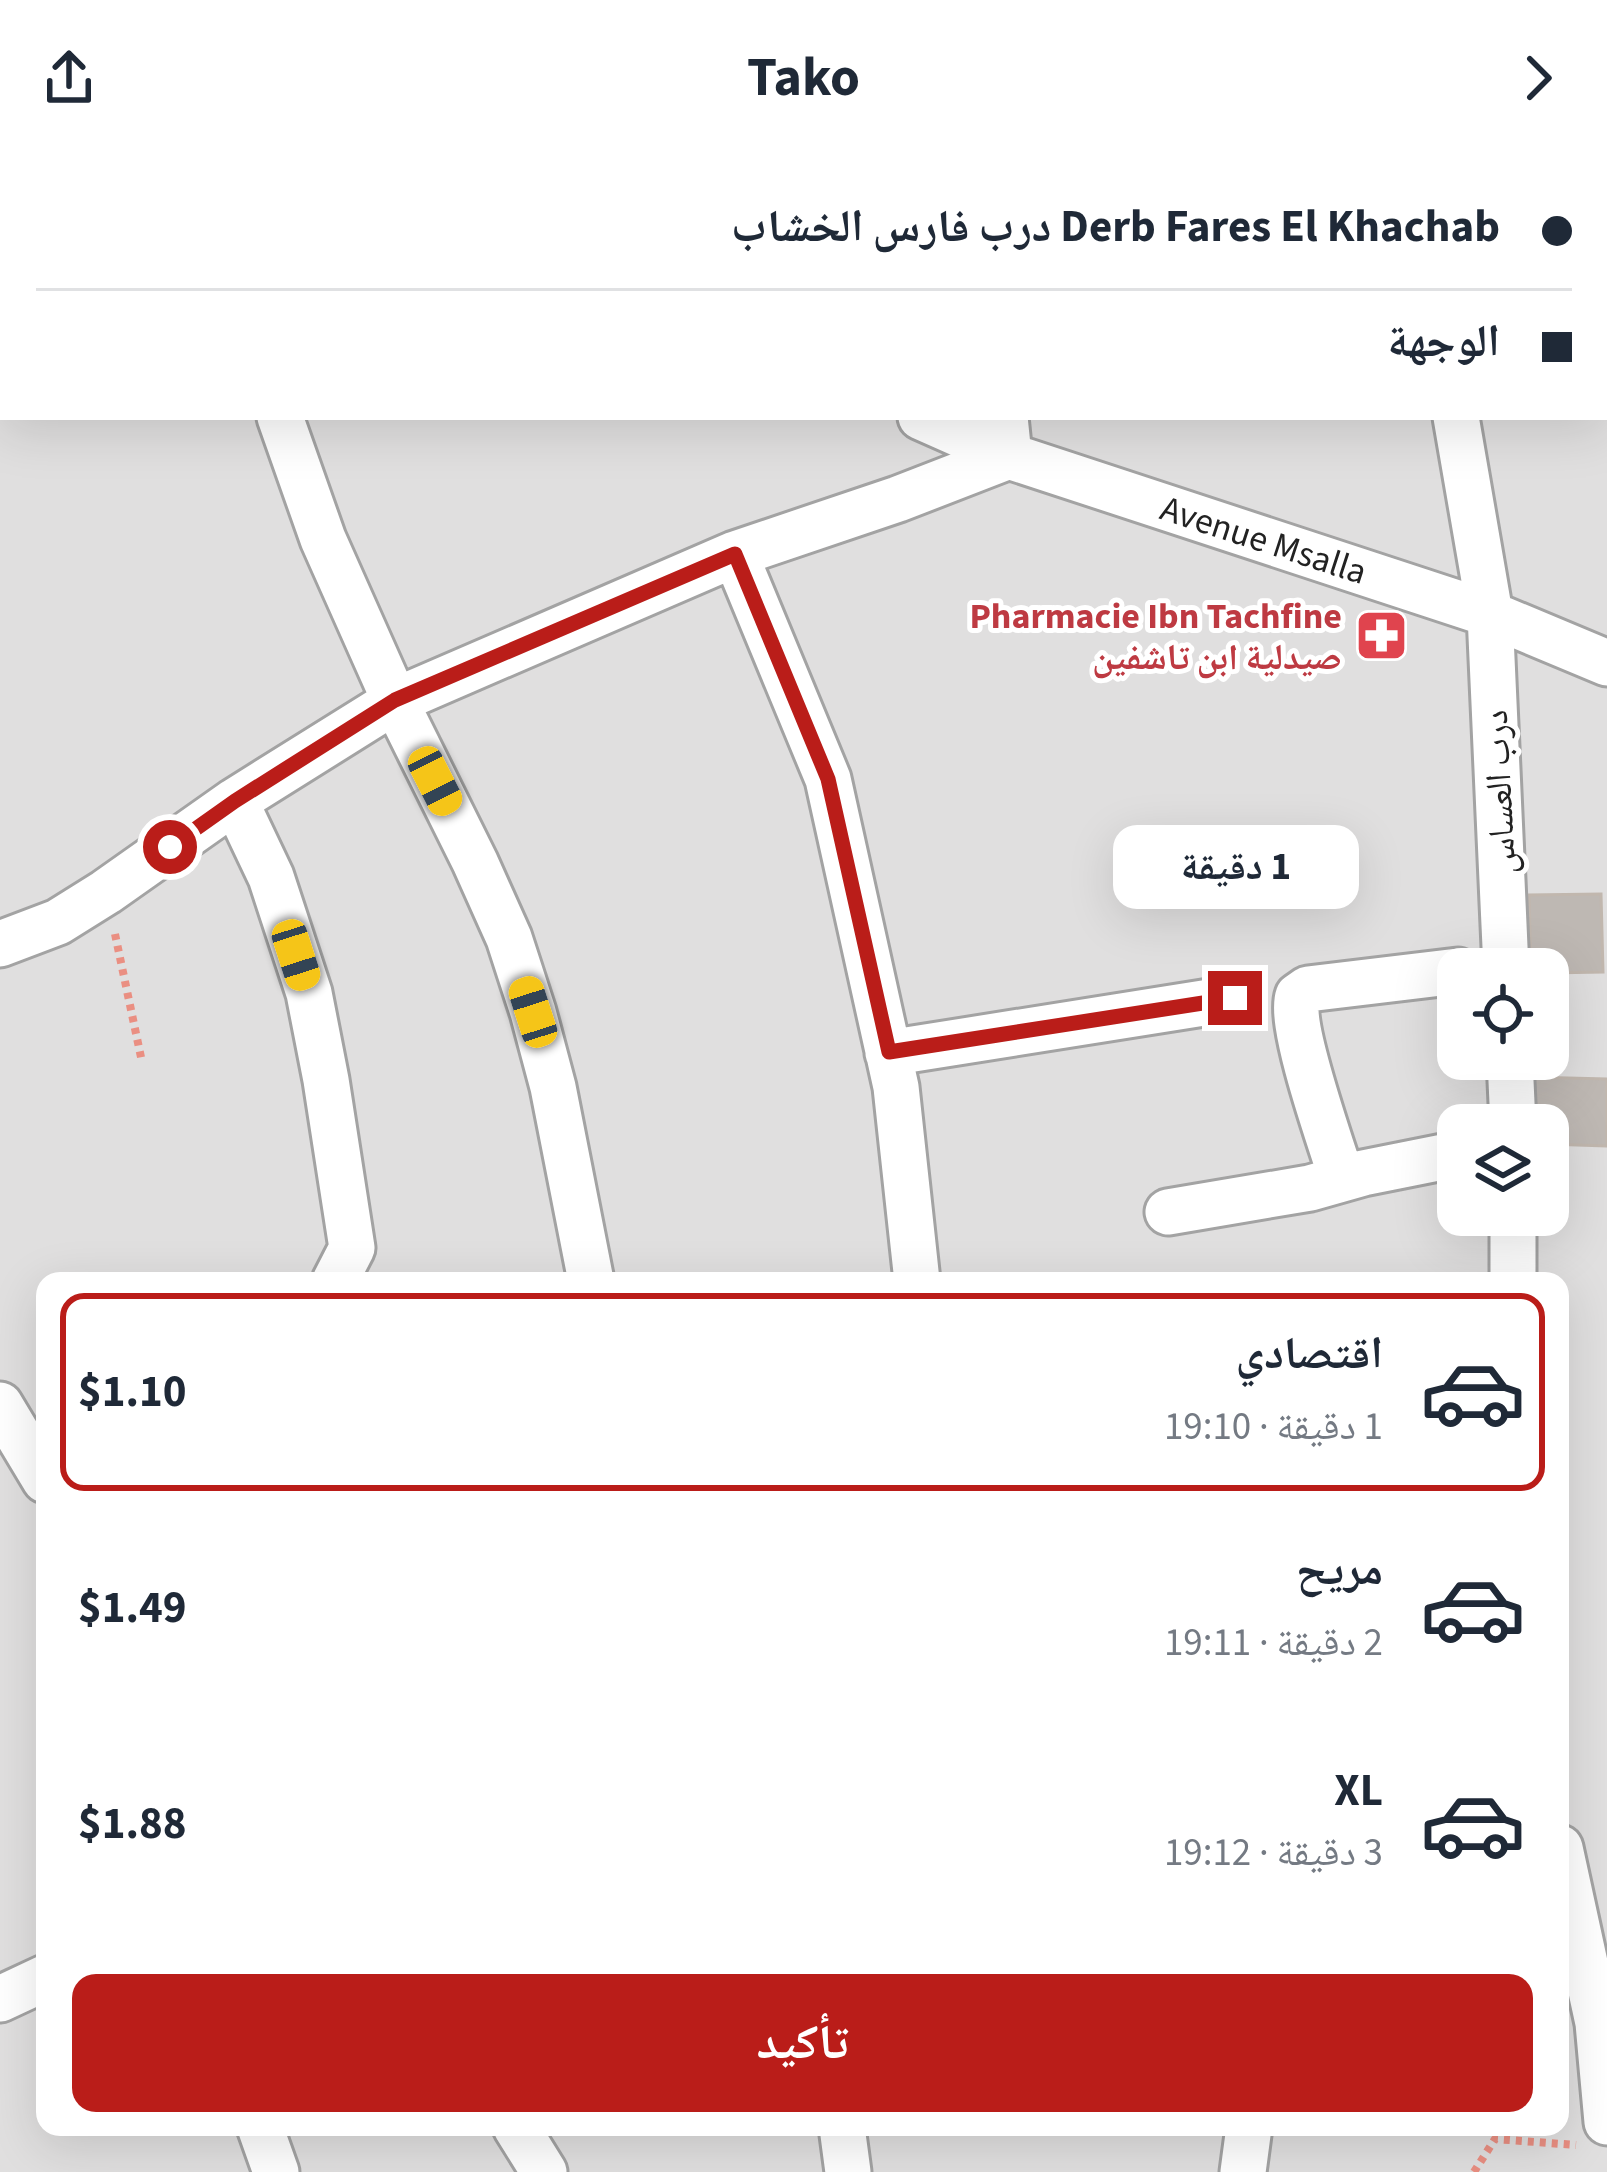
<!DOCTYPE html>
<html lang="ar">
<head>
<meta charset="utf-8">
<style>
	body { margin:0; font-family:"Source Sans 3","Noto Naskh Arabic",sans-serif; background:#f6f6f7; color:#1f2937; direction:rtl; height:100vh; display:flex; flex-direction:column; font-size:45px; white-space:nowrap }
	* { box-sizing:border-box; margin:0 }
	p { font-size:39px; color:#747a83 }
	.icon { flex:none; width:66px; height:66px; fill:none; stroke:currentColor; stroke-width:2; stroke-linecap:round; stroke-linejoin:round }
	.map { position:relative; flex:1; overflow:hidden; direction:ltr }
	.drawer { position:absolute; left:36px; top:1116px; width:1533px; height:864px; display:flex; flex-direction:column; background:#fff; border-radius:24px; box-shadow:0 12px 48px #0002; direction:rtl }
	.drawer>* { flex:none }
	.guide { position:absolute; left:0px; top:0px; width:1608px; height:264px; box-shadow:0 12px 48px #0002; direction:rtl; display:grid; align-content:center; height:264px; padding:0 36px; background:#fff }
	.tools { position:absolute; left:1437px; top:792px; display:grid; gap:24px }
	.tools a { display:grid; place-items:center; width:132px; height:132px; border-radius:24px; background:#fff; box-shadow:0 12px 48px #0002; font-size:60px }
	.end { position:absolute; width:54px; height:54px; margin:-27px; border:15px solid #ba1d19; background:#fff; box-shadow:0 0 0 6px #fff }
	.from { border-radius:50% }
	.bubble { position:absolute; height:84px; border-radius:24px; background:#fff; box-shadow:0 12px 48px #0002; font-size:39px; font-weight:700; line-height:84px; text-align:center; direction:rtl }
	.car { position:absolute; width:36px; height:72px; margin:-36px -18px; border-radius:15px; box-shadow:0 0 9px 3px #0007; background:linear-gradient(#f5c518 24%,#345 0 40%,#f5c518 0 76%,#345 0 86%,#f5c518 0) }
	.guide b { display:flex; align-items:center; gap:42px; height:114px; font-size:45px }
	.guide b+b { border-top:3px solid #e0e1e3 }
	.guide i { width:30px; height:30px; background:#1f2937 }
	ul { padding:21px 0 0; list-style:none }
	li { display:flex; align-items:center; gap:36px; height:198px; margin:0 24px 18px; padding:0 12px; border:6px solid transparent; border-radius:24px }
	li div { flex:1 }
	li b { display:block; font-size:45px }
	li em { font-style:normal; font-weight:700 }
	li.current { border-color:#ba1d19 }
	li>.icon { width:108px; height:108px; stroke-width:1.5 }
	.button { display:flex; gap:24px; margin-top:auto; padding:24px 36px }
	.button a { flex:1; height:138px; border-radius:24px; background:#ba1d19; color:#fff; font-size:48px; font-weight:700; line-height:138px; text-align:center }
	header { display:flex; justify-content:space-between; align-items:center; height:156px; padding:0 36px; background:#fff; font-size:54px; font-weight:700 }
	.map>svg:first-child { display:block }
</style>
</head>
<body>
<header><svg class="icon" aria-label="forward" viewBox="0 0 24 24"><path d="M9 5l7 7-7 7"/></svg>Tako<svg class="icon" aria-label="share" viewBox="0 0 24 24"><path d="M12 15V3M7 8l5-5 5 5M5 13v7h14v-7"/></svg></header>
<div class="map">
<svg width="1607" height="2016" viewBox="0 0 1607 2016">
	<rect width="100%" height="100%" fill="#f1efea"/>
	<path fill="#e0dfdf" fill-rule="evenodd" d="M0 0H1607V2016H0ZM3 3H1605V261H3ZM1458 813H1548V903H1458ZM1458 969H1548V1059H1458ZM45 1125H1560V1971H45Z"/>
	<path fill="#beb8b3" stroke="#c1b7ae" stroke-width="3" d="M1601 738 1603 816 1548 817V813H1531L1529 739Z
		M1529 921 1607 923V990L1548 988V969H1528Z"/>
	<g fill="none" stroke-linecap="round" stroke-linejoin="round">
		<defs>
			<path id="minor" d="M224 0 225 3
				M353 0 362 3
				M980 0 981 3
				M1411 0V3
				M15 3 16 0
				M415 3V0
				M0 66 3 54
				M280 261 323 383 395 545 475 706 509 782 533 856 553 931 591 1125
				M921 261 1009 300 1490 458 1607 507
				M1456 261 1490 458 1506 813
				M735 398 828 623 896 931 917 1125
				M235 645 271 721 309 837 326 924 352 1092 335 1125
				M0 788 58 766 106 736 235 645 395 545 735 398 898 343 1009 300 1005 261
				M888 897 1235 842
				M1510 903 1513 969
				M1342 1023C1331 988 1288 868 1298 840L1308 833 1458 815
				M1168 1056 1310 1032 1363 1017 1458 998
				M1513 1125V1059
				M0 1249 45 1324
				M1560 1692 1598 1867 1607 1966
				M0 1843 45 1822
				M260 1971 276 2016
				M516 1971 544 2016
				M842 1971 848 2016
				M1243 2016 1249 1971"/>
		</defs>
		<use href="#minor" stroke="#a3a3a3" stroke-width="51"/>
		<path stroke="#ea8f82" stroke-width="8" stroke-dasharray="6 6" stroke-linecap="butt" d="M691 3 692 0
			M115 778 142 906
			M1474 2016 1495 1983 1576 1989"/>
		<use href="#minor" stroke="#fff" stroke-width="45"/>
	</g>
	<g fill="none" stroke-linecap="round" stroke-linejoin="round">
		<path stroke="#ba1d19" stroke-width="15" d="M170 691 235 645 395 544 735 398 828 623 889 896 1235 842"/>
	</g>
	<defs>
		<symbol id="pharmacy-square" viewBox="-11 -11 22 22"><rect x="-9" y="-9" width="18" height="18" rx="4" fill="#e0444e" stroke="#fff"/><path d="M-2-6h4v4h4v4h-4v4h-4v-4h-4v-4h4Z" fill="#fff"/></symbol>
	</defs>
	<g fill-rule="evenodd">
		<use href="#pharmacy-square" x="1352" y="450" width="59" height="59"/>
	</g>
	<g text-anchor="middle" stroke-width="10" stroke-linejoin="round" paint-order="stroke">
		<g font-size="36" fill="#222" stroke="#fff">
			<text transform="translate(1264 383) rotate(18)" y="13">Avenue Msalla</text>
			<text transform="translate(1498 636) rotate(-93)" y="13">درب العساس</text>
		</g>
		<g font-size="36" font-weight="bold" fill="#be3a42" stroke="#fff" text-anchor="end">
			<text x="1342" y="472">Pharmacie Ibn Tachfine<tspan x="1342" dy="41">صيدلية ابن تاشفين</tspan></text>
		</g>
	</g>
</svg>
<div class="tools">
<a><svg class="icon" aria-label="locate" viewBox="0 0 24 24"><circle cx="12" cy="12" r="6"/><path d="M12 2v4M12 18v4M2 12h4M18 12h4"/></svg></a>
<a><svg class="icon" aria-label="layers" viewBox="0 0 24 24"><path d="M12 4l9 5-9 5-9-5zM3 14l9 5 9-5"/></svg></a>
</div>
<i class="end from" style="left:170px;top:691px"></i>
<i class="end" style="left:1235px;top:842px"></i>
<div class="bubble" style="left:1113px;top:669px;width:246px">1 دقيقة</div>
<i class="car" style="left:435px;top:625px;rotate:153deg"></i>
<i class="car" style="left:296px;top:799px;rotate:162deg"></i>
<i class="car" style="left:533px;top:856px;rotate:342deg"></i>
<div class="guide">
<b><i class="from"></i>Derb Fares El Khachab درب فارس الخشاب</b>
<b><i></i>الوجهة</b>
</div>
<section class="drawer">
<ul>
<li class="current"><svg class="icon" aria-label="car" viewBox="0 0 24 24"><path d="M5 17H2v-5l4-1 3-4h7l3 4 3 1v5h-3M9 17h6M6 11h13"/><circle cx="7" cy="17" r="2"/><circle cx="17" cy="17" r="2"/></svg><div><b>اقتصادي</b><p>1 دقيقة · 19:10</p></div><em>$1.10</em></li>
<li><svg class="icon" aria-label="car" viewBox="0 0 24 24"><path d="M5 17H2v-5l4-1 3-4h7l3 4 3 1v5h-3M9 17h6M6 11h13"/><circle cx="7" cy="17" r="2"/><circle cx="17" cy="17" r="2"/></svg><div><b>مريح</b><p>2 دقيقة · 19:11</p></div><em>$1.49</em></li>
<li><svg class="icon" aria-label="car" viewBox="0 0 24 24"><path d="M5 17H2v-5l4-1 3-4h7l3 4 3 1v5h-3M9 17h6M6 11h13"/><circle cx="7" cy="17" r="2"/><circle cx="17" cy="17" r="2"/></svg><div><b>XL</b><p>3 دقيقة · 19:12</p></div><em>$1.88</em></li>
</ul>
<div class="button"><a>تأكيد</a></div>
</section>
</div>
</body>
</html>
